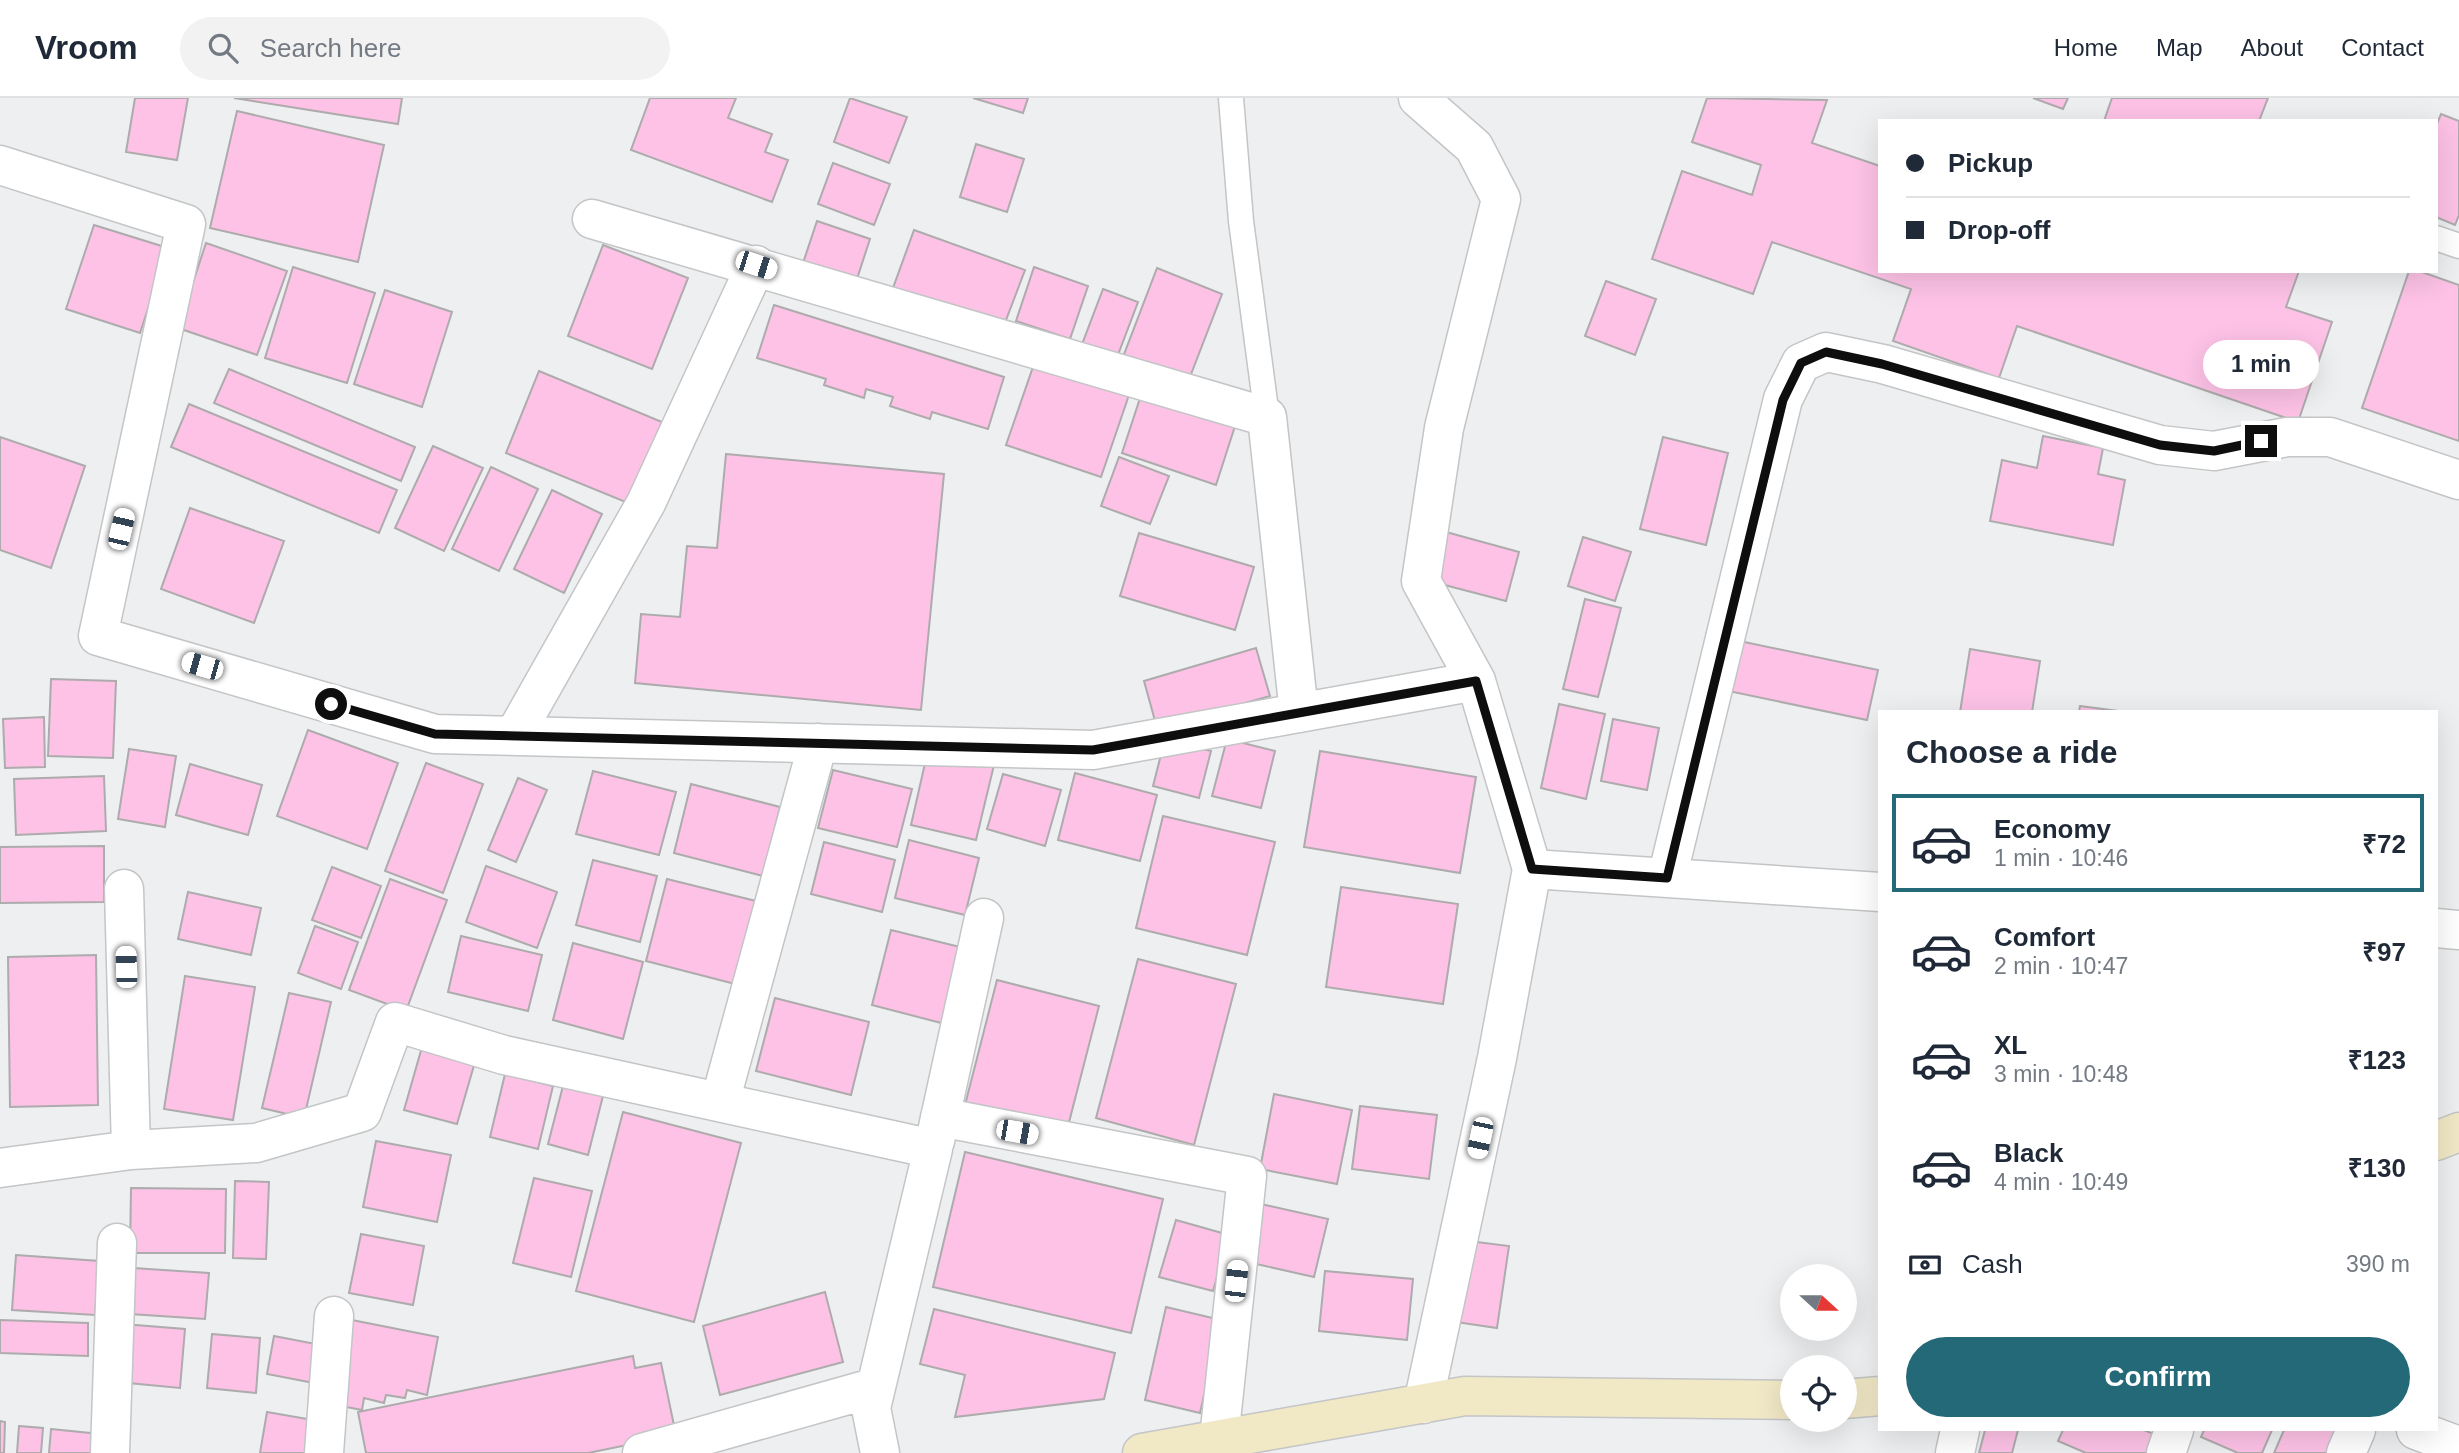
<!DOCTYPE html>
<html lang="en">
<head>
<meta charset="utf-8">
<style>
	body { margin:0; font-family:Helvetica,sans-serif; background:#f2f2f3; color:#1f2937; height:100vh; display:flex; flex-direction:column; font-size:26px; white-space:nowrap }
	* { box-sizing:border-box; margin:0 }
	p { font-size:23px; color:#747a83 }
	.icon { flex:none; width:38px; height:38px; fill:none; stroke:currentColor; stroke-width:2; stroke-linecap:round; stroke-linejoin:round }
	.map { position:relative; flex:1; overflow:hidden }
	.side { position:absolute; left:1878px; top:612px; width:560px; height:721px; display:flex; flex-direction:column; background:#fff; border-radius:0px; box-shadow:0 7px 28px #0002 }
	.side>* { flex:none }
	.guide { position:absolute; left:1878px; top:21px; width:560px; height:154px; border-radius:0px; box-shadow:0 7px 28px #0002; display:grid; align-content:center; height:154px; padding:0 28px; background:#fff }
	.needle { width:46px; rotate:111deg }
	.fabs { position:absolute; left:1780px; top:1166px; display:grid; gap:14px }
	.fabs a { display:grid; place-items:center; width:77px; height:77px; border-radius:50%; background:#fff; box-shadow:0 7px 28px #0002; font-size:35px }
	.end { position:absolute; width:32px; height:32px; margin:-16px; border:9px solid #0e0e0f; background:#fff; box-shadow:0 0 0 4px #fff }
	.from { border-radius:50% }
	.bubble { position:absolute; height:49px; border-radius:24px; background:#fff; box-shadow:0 7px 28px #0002; font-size:23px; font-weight:700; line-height:49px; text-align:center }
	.car { position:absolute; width:21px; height:42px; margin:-21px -10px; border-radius:9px; box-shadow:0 0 5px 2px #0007; background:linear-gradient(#fff 24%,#345 0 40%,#fff 0 76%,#345 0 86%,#fff 0) }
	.guide b { display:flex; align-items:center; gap:24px; height:66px; font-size:26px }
	.guide b+b { border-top:2px solid #e0e1e3 }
	.guide i { width:18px; height:18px; background:#1f2937 }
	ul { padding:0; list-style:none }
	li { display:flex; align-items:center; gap:21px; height:98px; margin:0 14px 10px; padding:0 14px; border:4px solid transparent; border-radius:0px }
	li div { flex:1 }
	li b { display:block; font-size:26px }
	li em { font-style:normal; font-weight:700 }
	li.selected { border-color:#236978 }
	li>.icon { width:63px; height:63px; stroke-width:1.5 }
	h2 { padding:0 28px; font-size:32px; line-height:84px }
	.pay { display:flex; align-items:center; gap:18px; height:77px; padding:0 28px; font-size:26px }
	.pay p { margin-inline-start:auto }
	.cta { display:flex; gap:14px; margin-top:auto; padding:14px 28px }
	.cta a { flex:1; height:80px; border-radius:42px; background:#236978; color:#fff; font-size:28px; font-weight:700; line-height:80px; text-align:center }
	header { display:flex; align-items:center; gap:42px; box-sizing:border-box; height:98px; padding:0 35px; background:#fff; border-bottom:2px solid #e0e1e3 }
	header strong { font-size:33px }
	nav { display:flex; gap:38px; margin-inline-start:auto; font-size:24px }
	.search { width:490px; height:63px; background:#f2f2f3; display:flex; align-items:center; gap:18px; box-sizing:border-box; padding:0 24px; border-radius:38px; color:#747a83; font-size:26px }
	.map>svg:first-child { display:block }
</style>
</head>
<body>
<header>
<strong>Vroom</strong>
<div class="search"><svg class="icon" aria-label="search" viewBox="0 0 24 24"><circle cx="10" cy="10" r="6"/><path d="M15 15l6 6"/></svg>Search here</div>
<nav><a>Home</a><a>Map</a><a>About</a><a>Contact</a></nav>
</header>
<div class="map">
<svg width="2459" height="1355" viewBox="0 0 2459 1355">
	<rect width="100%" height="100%" fill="#eeeff1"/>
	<path fill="#fdc2e6" stroke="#adabac" stroke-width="2" d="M135 0H188L177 62 126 54Z
		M234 0H402L398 26Z
		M650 0H736L728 20 772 36 765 54 788 62 772 104 631 52Z
		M850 0 907 19 889 65 834 44Z
		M973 0H1028L1023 15Z
		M1707 0 1827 2 1812 45 1880 68V173H2299L2286 209 2332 224 2298 324 2017 228 1999 280 1893 243 1911 191 1772 144 1753 196 1652 161 1682 73 1752 97 1761 67 1692 44Z
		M2033 0H2068L2063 11Z
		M2112 0H2268L2259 23H2104Z
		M237 13 384 47 358 164 210 130Z
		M2441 16 2459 23V117L2455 127 2436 119V28Z
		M976 46 1024 61 1007 114 960 99Z
		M833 65 890 86 874 127 818 106Z
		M817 123 870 141 854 190 801 171Z
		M94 127 168 150 140 235 66 211Z
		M914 132 1025 172 1003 230 893 190Z
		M206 145 287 173 257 257 178 230Z
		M603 147 688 180 652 271 568 238Z
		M293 169 375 195 347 285 265 260Z
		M1034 169 1088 188 1070 241 1016 223Z
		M1157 170 1222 196 1188 284 1123 259Z
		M2409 173H2419L2459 187V343L2362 310Z
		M1606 183 1656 201 1635 257 1585 238Z
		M1103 191 1138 204 1116 262 1081 249Z
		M385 192 452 214 422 309 354 286Z
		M774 207 1004 279 988 331 932 314 930 321 890 308 893 299 866 291 864 300 824 287 826 281 757 260Z
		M1034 266 1129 297 1101 379 1006 347Z
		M229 271 415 349 401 383 214 305Z
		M539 273 662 324 628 405 506 355Z
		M1143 291 1237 322 1216 387 1122 355Z
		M189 306 397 392 379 435 171 349Z
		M2043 338 2103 350 2098 376 2125 382 2113 447 1990 423 2002 362 2037 370Z
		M0 339 85 368 51 470 0 452Z
		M1663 339 1728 355 1706 447 1640 431Z
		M433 348 483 370 444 453 395 430Z
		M726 356 944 376 921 612 635 585 641 516 680 519 687 448 717 450Z
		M1119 359 1169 378 1150 426 1101 408Z
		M491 369 538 391 499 473 452 451Z
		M552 392 602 416 564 495 514 471Z
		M190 410 284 443 254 525 161 491Z
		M1446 434 1519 454 1506 503 1433 484Z
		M1139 435 1254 469 1235 532 1120 498Z
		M1583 439 1631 454 1615 503 1568 488Z
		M1585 501 1621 510 1598 599 1563 591Z
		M1730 541 1878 572 1867 622 1719 591Z
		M1256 550 1270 598 1157 630 1144 583Z
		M1970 551 2040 563 2032 614H1960Z
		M51 581 116 583 113 660 48 658Z
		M1559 606 1605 616 1586 701 1541 690Z
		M2080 608 2126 614H2079Z
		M44 619 45 669 5 670 3 621Z
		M1613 621 1659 630 1647 692 1601 683Z
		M308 632 398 665 367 751 277 718Z
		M1165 641 1211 653 1199 700 1153 688Z
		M1227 641 1275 653 1261 710 1212 698Z
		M129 651 176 658 165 729 118 721Z
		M928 652 994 667 976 742 911 727Z
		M1320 653 1476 679 1460 775 1304 749Z
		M426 665 483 686 443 795 385 773Z
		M190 666 262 687 248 737 176 717Z
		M833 672 912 691 897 749 818 730Z
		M593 673 676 694 659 757 576 736Z
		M1075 675 1157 697 1140 763 1058 742Z
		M1003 676 1061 692 1045 748 987 731Z
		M104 678 106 733 16 737 14 681Z
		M518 680 547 692 516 764 488 752Z
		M691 686 780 709 763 778 674 755Z
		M1163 718 1275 744 1247 857 1136 830Z
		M909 742 979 760 965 817 895 800Z
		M824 744 895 762 882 814 811 796Z
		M104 748V804L0 805V749Z
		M593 762 657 778 640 844 576 827Z
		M486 768 557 794 537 850 466 824Z
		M332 769 381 788 361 840 312 822Z
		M390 781 447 802 406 913 349 892Z
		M667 781 760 804 739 887 646 863Z
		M1341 789 1458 806 1443 906 1326 889Z
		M188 794 261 810 251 857 178 841Z
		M315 828 358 844 341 891 298 875Z
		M891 832 964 850 945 926 872 907Z
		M461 838 542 857 528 913 448 894Z
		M573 845 643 864 623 941 553 922Z
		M96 857 98 1007 10 1009 8 859Z
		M1138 861 1236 886 1194 1047 1096 1020Z
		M185 878 255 889 233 1022 164 1011Z
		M997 882 1099 908 1067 1032 965 1007Z
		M289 895 331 904 304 1020 262 1010Z
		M775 900 869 924 851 997 756 973Z
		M424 942 477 957 457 1026 404 1012Z
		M505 976 553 988 538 1051 490 1039Z
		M564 984 604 994 588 1057 548 1046Z
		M1274 996 1352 1012 1337 1086 1260 1071Z
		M1360 1008 1437 1017 1429 1081 1352 1071Z
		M623 1014 741 1045 694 1224 576 1193Z
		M376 1043 451 1057 437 1124 363 1109Z
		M965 1054 1163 1101 1131 1235 933 1189Z
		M534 1080 592 1093 571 1179 513 1165Z
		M235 1083 269 1084 266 1161 233 1160Z
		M131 1090 226 1091 225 1155H130Z
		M1261 1106 1328 1121 1314 1179 1247 1164Z
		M1176 1122 1229 1137 1213 1193 1159 1179Z
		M361 1136 424 1148 413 1207 349 1195Z
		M1461 1142 1509 1148 1497 1230 1449 1223Z
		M16 1157 99 1163 95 1217 12 1212Z
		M133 1170 209 1175 205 1221 130 1216Z
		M1325 1173 1413 1181 1407 1242 1319 1233Z
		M825 1194 843 1264 720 1297 703 1228Z
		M1166 1209 1221 1222 1200 1315 1145 1302Z
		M934 1211 1115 1255 1104 1301 955 1319 965 1277 920 1266Z
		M0 1222 88 1225V1258L0 1255Z
		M352 1222 438 1239 427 1297 407 1292 405 1300 386 1297 384 1305 364 1300 362 1312 336 1307Z
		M123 1226 185 1231 180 1290 118 1284Z
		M212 1236 260 1240 256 1295 207 1290Z
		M274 1238 321 1247 314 1285 267 1276Z
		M633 1258 635 1270 661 1265 676 1337 588 1355H366L358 1314Z
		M267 1314 319 1323 313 1355H260Z
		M0 1323 5 1324 4 1355H0Z
		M19 1328 43 1330 41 1355H17Z
		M51 1331 100 1336 98 1355H49Z
		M1985 1332H2018L2012 1355H1979Z
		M2063 1332H2144L2156 1337 2148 1355H2086L2058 1343Z
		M2204 1332H2272L2262 1355H2238L2201 1339Z
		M2284 1332H2342L2339 1355H2274Z"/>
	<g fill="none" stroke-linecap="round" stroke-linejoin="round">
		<defs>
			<path id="lane" d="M1231 0 1241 123 1267 319
				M2436 140 2459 148"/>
			<path id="street" d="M1418 0 1474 49 1501 101 1444 330 1421 483 1476 583
				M0 67 186 126 98 538 435 636 1093 652 1476 583 1532 771 1880 794
				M592 121 1267 319 1299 615
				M514 638 646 405 756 167
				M1667 780 1783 301 1801 265 1826 254 1883 266 2160 347 2214 353 2287 339H2330L2459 382
				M2436 830 2459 832
				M720 1004 818 645
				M940 1019 1247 1078 1219 1341
				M935 1043 984 820
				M131 1052 256 1045 362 1014 395 924 504 957 933 1051 871 1310 880 1355
				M0 1070 131 1052 124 791
				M1423 1306 1497 960 1532 771
				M2416 1332 2459 1348
				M110 1355 117 1145
				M324 1355 334 1218
				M642 1355 876 1289
				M1955 1355 1960 1332
				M2166 1355 2174 1332
				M2346 1355 2356 1332"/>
			<path id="secondary" d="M2436 1043 2459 1034
				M1844 1301 1880 1298
				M1142 1355 1465 1298 1792 1302"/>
		</defs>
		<use href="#lane" stroke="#c3c5c6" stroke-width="27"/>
		<use href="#street" stroke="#c3c5c6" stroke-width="41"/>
		<use href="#secondary" stroke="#c3c5c6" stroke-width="41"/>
		<use href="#lane" stroke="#fff" stroke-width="24"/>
		<use href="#street" stroke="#fff" stroke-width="38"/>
		<use href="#secondary" stroke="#f1e8c6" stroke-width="38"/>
	</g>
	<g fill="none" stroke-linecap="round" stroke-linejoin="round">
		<path stroke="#0e0e0f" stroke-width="9" d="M331 606 435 636 1093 652 1476 583 1532 771 1667 780 1783 302 1801 265 1826 254 1882 266 2160 347 2214 353 2261 343"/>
	</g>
</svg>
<div class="fabs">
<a><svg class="needle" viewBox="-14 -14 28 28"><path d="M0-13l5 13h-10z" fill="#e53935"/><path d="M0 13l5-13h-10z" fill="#747a83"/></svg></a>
<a><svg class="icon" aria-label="locate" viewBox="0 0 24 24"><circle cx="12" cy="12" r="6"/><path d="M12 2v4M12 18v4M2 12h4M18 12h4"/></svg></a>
</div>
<i class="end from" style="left:331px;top:606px"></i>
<i class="end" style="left:2261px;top:343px"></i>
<div class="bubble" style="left:2203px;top:242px;width:116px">1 min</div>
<i class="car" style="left:756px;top:167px;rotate:108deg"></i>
<i class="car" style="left:121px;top:431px;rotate:13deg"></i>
<i class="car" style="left:202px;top:568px;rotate:286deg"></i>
<i class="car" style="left:126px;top:869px;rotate:358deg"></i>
<i class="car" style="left:1017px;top:1034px;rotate:100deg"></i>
<i class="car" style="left:1480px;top:1040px;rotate:192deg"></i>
<i class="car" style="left:1236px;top:1183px;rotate:6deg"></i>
<div class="guide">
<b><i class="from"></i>Pickup</b>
<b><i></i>Drop-off</b>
</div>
<section class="side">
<h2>Choose a ride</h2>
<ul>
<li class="selected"><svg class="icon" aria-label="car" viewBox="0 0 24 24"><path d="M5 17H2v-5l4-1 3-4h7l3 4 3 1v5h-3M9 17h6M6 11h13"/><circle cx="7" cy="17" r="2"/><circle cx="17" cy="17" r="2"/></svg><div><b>Economy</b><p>1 min · 10:46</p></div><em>₹72</em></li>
<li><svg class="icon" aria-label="car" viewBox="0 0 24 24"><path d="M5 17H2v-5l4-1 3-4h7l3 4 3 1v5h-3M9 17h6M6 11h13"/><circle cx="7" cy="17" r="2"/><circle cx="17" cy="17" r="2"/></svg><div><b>Comfort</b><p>2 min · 10:47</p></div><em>₹97</em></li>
<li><svg class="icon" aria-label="car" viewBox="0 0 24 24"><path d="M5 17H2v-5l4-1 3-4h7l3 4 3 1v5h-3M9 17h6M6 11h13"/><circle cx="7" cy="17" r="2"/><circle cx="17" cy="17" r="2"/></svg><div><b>XL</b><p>3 min · 10:48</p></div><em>₹123</em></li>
<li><svg class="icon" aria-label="car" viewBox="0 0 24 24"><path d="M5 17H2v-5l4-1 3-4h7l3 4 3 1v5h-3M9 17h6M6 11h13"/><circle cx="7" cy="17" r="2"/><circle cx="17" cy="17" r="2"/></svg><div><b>Black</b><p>4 min · 10:49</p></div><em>₹130</em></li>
</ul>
<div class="pay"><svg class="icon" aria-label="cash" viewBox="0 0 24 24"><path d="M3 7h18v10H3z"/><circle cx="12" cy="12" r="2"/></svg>Cash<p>390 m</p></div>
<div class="cta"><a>Confirm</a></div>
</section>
</div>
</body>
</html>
